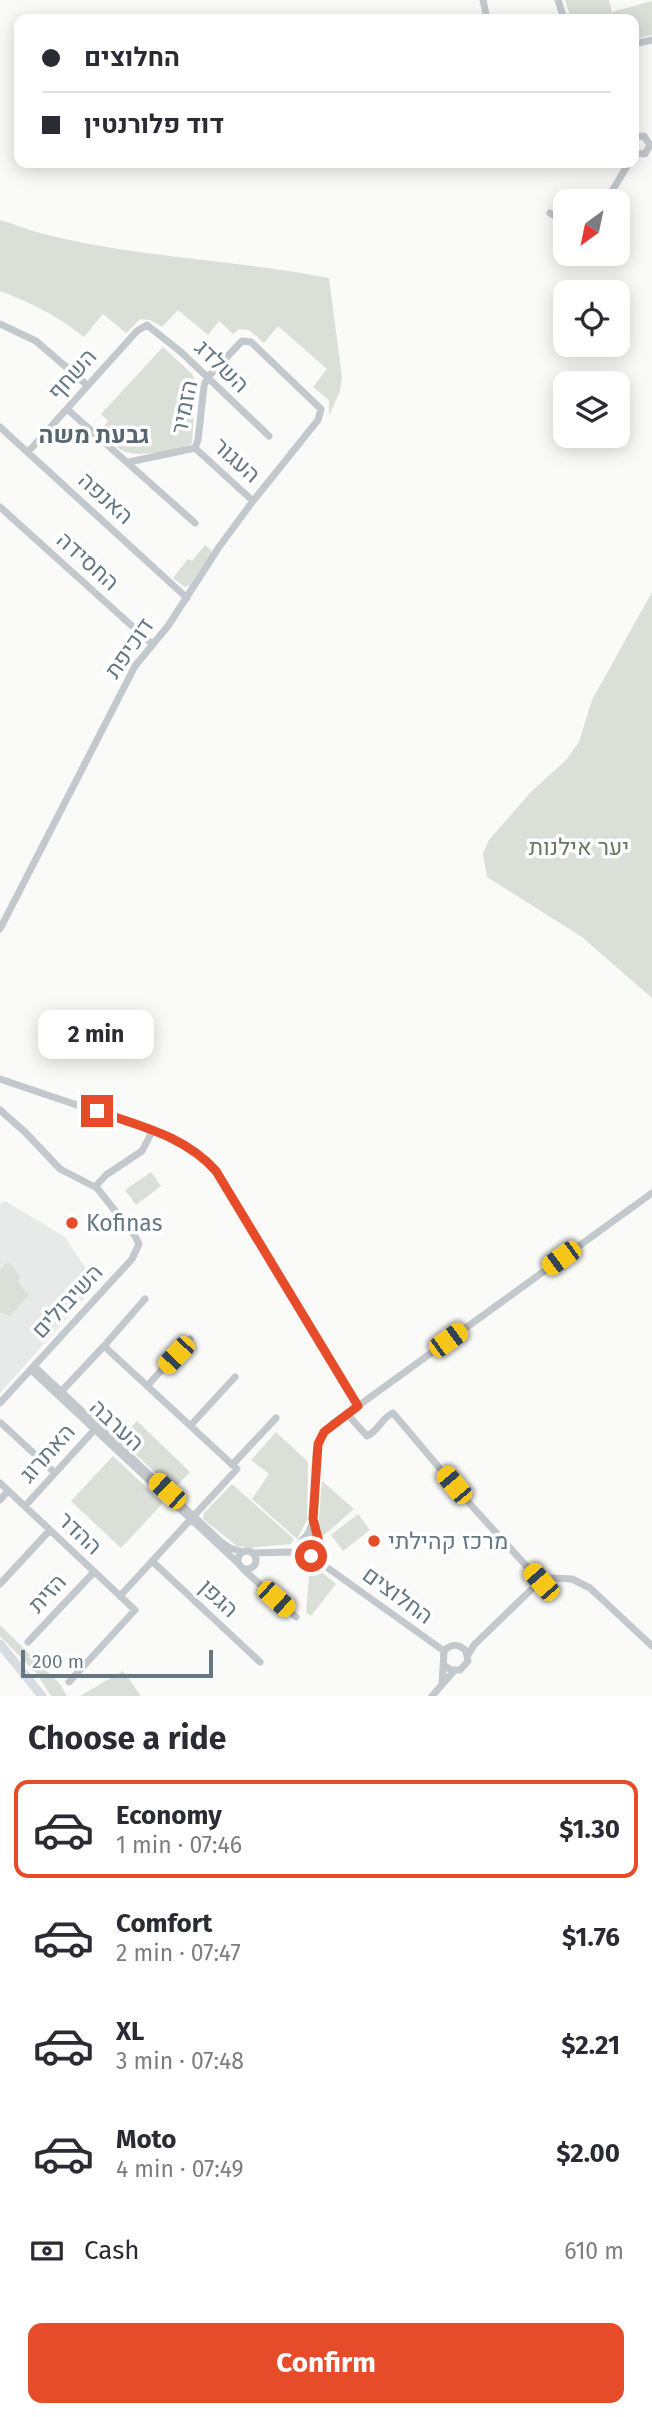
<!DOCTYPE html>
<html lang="en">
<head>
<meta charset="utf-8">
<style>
	body { margin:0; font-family:"Fira Sans",Heebo,sans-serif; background:#f7f7f7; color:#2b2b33; height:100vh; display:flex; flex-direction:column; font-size:26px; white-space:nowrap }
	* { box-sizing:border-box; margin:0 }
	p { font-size:23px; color:#7c7c81 }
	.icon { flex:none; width:38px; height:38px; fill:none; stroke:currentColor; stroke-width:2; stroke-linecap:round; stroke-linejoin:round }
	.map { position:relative; height:1696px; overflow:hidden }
	.sheet { display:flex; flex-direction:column; background:#fff; flex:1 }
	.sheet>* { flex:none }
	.top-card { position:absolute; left:14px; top:14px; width:625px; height:154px; border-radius:14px; box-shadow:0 4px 18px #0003; display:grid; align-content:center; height:154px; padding:0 28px; background:#fff }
	.needle { width:46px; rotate:213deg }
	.controls { position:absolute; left:553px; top:189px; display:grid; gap:14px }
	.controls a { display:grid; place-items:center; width:77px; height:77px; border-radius:14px; background:#fff; box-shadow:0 4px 18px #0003; font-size:35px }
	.scale { position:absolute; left:21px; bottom:18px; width:192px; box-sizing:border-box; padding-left:7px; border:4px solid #647783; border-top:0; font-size:19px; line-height:24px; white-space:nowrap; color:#647783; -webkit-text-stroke:5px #fff; paint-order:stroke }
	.end { position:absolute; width:32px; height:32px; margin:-16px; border:9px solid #e74c2a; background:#fff; box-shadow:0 0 0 4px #fff }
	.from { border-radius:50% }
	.bubble { position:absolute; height:49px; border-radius:14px; background:#fff; box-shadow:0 4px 18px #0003; font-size:23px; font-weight:700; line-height:49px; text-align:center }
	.car { position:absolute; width:21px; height:42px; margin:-21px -10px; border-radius:9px; box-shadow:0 0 5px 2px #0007; background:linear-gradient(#f5c518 24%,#345 0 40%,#f5c518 0 76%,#345 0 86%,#f5c518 0) }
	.top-card b { display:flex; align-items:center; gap:24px; height:66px; font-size:26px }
	.top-card b+b { border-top:2px solid #e1e1e2 }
	.top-card i { width:18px; height:18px; background:#2b2b33 }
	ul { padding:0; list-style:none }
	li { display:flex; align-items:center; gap:21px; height:98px; margin:0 14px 10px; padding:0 14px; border:4px solid transparent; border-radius:14px }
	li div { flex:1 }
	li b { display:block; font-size:26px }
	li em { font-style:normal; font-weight:700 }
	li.current { border-color:#e74c2a }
	li>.icon { width:63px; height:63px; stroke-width:1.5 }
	h2 { padding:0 28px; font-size:32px; line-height:84px }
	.pay { display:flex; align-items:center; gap:18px; height:77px; padding:0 28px; font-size:26px }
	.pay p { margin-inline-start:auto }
	.button { display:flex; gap:14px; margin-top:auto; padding:14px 28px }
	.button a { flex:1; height:80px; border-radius:14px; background:#e74c2a; color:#fff; font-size:28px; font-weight:700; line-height:80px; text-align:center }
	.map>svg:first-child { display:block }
</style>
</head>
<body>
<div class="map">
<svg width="652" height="1696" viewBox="0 0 652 1696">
	<rect width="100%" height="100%" fill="#fafaf8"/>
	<path fill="#e8e9e9" d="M5 1201 65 1237 90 1275 94 1288 0 1393V1204Z"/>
	<path fill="#dadfd7" d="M565 0H609L612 12 652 1V35L634 39V19H571Z
		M0 220C17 225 34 232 52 236 143 258 238 260 329 278L342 377 340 391 329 416V400L313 387 327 369 278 326 264 343 249 330 239 329 233 334 219 321 208 335 178 310 162 327 150 320 140 319 126 333 103 314 84 337C58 316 32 303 0 291Z
		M163 347 192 374 196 384 192 443C182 451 138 457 126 452 116 449 107 438 100 431L108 421 101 414Z
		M205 545 211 550V553L190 585 185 587 173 578 188 559 192 561Z
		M652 592V998L582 937 487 877 483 853 489 840 531 792 566 760 579 742 592 700Z
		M151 1172 161 1186 136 1205 125 1190Z
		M8 1262 19 1274V1284L29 1295 10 1316 0 1312V1271Z
		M137 1421 190 1472 173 1490 120 1439Z
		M276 1432 308 1462 307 1520 297 1539 252 1499 269 1474 251 1460Z
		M113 1456 163 1503 121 1548 71 1501Z
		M322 1481 354 1509 323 1536 318 1531Z
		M232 1484 294 1539 291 1544 250 1548 237 1546 203 1519 204 1513Z
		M358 1514 370 1530 343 1551 331 1535Z
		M310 1563 336 1584 311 1616 306 1613Z
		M0 1625 60 1684 67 1696H51L37 1674 0 1636Z
		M123 1671 141 1696H80Z"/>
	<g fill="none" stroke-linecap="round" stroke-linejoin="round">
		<path stroke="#c3c8cc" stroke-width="7" d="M483 0 487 19
			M558 0 564 19
			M634 44 652 40
			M634 137 644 136 650 145 645 154 634 153
			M606 201 629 163
			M550 213 565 222
			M0 324 36 341 87 385
			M67 409 195 523
			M0 427 187 598
			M195 448 253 501
			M28 452 137 331 147 325 181 352 269 436
			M129 462 195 448
			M0 507 152 644
			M0 929 135 666 168 626 219 547 253 501 318 420 321 409 251 342 242 341 207 378 204 386 198 440 195 448
			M0 1079 166 1135 206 1160 225 1185 358 1406
			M0 1110 25 1132 60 1169 97 1188 135 1236 139 1244 132 1259 0 1403
			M95 1187 106 1175 142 1151 153 1130
			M104 1346 145 1299
			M34 1366 220 1541 230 1548 243 1552
			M31 1370 239 1564
			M147 1386 190 1339
			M58 1395 104 1346 237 1469 120 1596
			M347 1414 367 1436C379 1431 382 1417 393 1413L470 1504 541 1582
			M1 1423 55 1473
			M190 1426 235 1377
			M232 1465 276 1418
			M0 1483 135 1610 69 1682
			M0 1500 8 1491
			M25 1506 97 1427
			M300 1546a10 10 0 1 1 20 0a10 10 0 1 1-20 0Z
			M305 1538C326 1511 305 1462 323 1434 330 1423 347 1414 358 1406L652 1193
			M238 1560a9 9 0 1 1 18 0a9 9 0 1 1-18 0Z
			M254 1553 289 1552 304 1554
			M311 1556 444 1651
			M152 1561 260 1662
			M243 1569 296 1617
			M0 1584 50 1530
			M28 1642 94 1572
			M468 1655 474 1645 537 1584 553 1578 572 1579 590 1588 652 1646
			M442 1684 444 1651C451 1644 458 1643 466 1651L468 1661 460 1670H451L444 1665
			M432 1696 454 1671"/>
		<path stroke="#d6dcdf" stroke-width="9" d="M0 1644 42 1696"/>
	</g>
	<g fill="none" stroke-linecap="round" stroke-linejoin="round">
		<path stroke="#e74c2a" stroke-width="9" d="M97 1111C140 1126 185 1136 216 1171L358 1406 324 1432 318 1444 313 1519 320 1546 318 1552 311 1556"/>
	</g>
	<g fill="#e74c2a" stroke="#fff" stroke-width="2.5">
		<circle cx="72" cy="1223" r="7"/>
		<circle cx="374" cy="1541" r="7"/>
	</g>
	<g text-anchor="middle" stroke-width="7" stroke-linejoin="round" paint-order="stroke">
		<g font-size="23" fill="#647783" stroke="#fff">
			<text transform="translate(222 366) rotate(44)" y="8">השלדג</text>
			<text transform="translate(72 374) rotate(-48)" y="8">השחף</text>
			<text transform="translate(184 407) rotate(-78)" y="8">הזמיר</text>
			<text transform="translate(237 460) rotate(42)" y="8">העגור</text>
			<text transform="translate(106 498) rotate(42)" y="8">האנפה</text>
			<text transform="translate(88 561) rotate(42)" y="8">החסידה</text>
			<text transform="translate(129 648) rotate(-55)" y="8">דוכיפת</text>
			<text transform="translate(67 1301) rotate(-47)" y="8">השיבולים</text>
			<text transform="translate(117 1425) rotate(43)" y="8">הערבה</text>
			<text transform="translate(47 1453) rotate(-48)" y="8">האתרוג</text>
			<text transform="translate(80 1533) rotate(43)" y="8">ההדר</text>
			<text transform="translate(47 1593) rotate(-47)" y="8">הזית</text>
			<text transform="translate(398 1595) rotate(36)" y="8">החלוצים</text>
			<text transform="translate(219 1598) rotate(43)" y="8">הגפן</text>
		</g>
		<g font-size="23" fill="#697a63" stroke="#fff">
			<text x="579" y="855">יער אילנות</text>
		</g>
		<g font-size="23" fill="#647783" stroke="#fff" text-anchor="start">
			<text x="86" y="1231">Kofinas</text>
			<text x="388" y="1549">מרכז קהילתי</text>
		</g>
		<g font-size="24" font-weight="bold" fill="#56656e" stroke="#fff">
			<text x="94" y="443">גבעת משה</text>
		</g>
	</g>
</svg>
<div class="controls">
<a><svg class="needle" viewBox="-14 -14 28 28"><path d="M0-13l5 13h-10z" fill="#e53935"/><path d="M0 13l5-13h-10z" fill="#7c7c81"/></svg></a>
<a><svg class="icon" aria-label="locate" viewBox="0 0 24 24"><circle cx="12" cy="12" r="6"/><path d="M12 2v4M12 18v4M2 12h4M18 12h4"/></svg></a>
<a><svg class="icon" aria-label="layers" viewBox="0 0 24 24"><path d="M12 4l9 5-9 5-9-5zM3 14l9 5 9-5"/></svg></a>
</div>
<div class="scale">200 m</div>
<i class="end from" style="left:311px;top:1556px"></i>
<i class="end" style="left:97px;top:1111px"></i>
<div class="bubble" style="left:38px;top:1010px;width:116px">2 min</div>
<i class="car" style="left:561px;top:1258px;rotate:234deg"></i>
<i class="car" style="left:448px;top:1340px;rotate:54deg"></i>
<i class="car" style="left:176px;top:1355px;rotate:223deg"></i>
<i class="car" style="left:454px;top:1485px;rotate:320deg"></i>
<i class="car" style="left:167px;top:1491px;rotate:313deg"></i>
<i class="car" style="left:541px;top:1582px;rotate:319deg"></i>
<i class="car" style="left:276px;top:1599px;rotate:132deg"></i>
<div class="top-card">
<b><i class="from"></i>החלוצים</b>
<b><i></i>דוד פלורנטין</b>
</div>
</div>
<section class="sheet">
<h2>Choose a ride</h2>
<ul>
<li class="current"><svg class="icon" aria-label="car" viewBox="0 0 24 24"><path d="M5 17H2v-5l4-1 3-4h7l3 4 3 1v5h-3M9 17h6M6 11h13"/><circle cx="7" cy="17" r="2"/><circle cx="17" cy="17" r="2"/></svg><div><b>Economy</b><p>1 min · 07:46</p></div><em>$1.30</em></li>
<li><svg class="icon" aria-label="car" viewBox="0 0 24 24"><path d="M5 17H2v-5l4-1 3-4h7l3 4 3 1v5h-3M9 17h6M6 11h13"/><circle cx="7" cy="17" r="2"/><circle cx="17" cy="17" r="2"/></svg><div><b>Comfort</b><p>2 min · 07:47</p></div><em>$1.76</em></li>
<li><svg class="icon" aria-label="car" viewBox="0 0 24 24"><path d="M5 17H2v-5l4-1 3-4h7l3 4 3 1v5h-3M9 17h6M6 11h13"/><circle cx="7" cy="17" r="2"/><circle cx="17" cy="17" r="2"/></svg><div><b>XL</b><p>3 min · 07:48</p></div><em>$2.21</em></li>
<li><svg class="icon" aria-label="car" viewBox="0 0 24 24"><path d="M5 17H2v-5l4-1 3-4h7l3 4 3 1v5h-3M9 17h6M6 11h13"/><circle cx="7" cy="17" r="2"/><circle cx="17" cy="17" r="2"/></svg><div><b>Moto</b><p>4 min · 07:49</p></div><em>$2.00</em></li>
</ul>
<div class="pay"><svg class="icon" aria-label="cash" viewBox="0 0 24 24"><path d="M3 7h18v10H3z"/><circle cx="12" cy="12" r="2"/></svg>Cash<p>610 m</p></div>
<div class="button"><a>Confirm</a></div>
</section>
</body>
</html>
